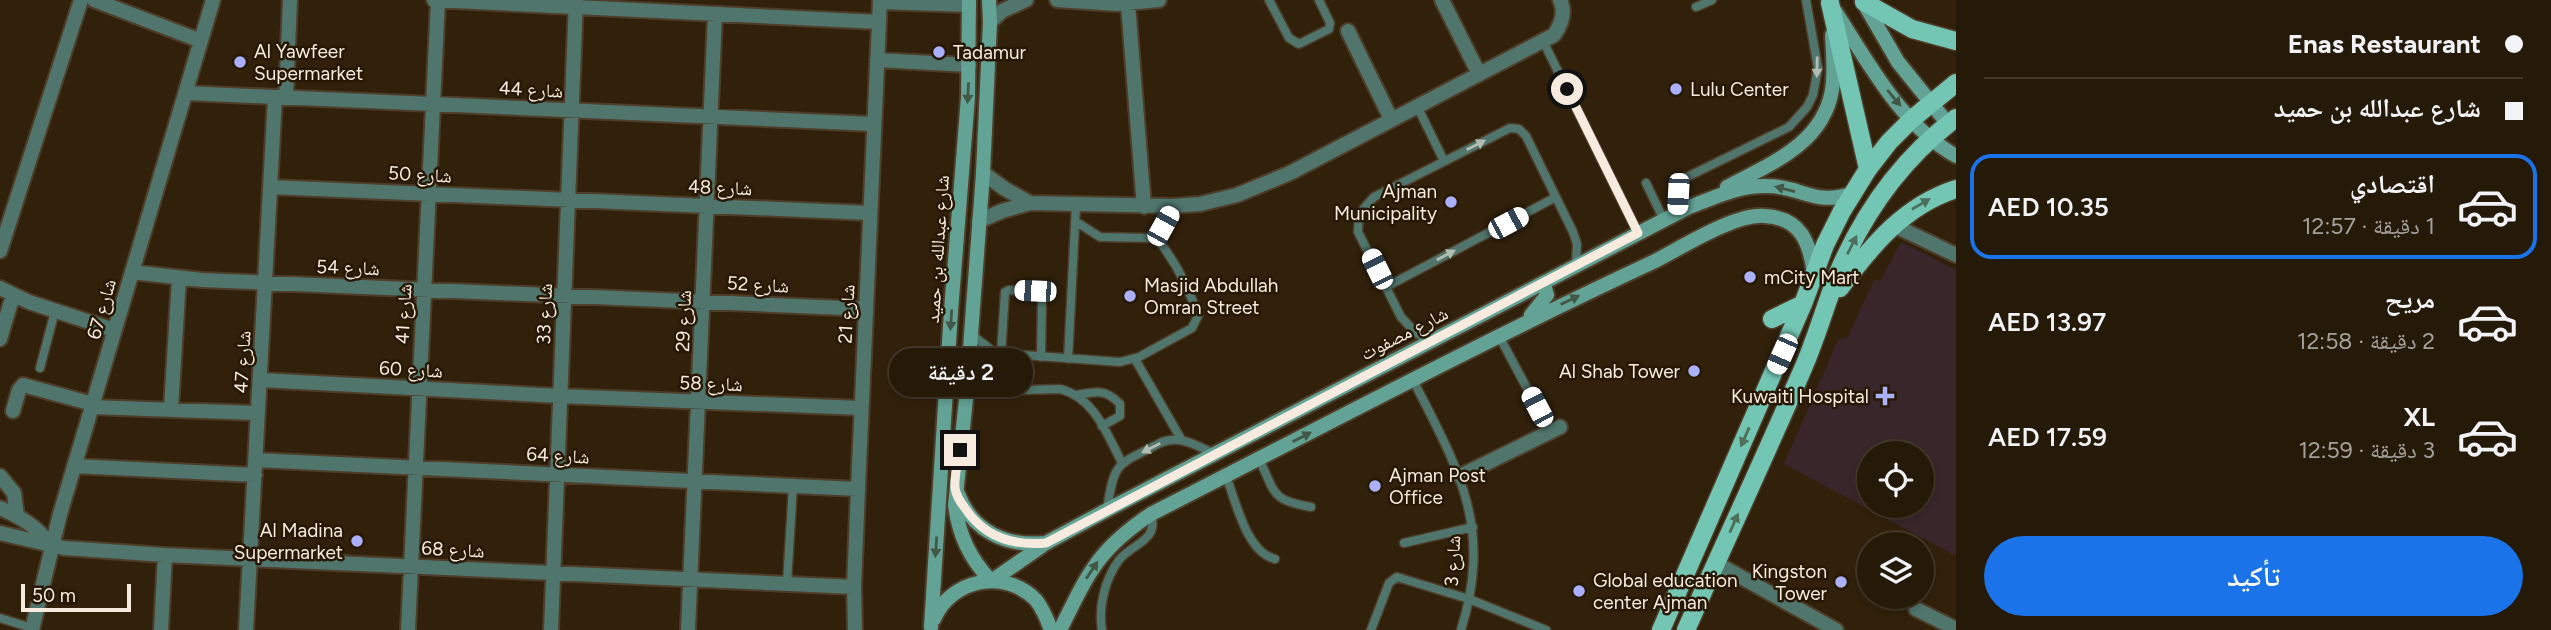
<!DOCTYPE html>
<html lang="ar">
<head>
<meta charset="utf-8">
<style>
	body { margin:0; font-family:Figtree,"Noto Naskh Arabic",sans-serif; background:#312616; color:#f1f3f6; direction:rtl; height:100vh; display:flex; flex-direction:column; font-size:26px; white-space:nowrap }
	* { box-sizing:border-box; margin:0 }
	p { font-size:23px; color:#a3a09c }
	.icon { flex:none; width:38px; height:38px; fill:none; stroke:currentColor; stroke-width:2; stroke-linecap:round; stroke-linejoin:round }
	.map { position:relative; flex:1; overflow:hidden; direction:ltr }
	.details { display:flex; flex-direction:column; background:#251908; width:595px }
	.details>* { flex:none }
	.hud { display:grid; align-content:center; height:154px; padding:0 28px; background:#251908 }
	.buttons { position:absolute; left:1857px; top:441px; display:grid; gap:14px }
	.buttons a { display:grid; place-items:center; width:77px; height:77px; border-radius:50%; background:#251908; box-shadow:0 4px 10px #0003,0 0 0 2px #423829; font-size:35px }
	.scale { position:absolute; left:21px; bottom:18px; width:110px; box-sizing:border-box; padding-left:7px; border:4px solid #f6ebde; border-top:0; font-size:19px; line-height:24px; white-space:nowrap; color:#f6ebde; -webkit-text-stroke:5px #271803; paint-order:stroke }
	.end { position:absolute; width:32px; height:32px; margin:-16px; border:9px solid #f6ebde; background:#111; box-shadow:0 0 0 4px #111 }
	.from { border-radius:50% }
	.bubble { position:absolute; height:49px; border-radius:24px; background:#251908; box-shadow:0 4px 10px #0003,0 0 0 2px #423829; font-size:23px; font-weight:600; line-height:49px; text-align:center; direction:rtl }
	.car { position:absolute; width:21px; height:42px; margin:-21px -10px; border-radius:9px; box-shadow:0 0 5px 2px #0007; background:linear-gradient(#fff 24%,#345 0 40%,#fff 0 76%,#345 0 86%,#fff 0) }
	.hud b { display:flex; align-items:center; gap:24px; height:66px; font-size:26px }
	.hud b+b { border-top:2px solid #423829 }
	.hud i { width:18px; height:18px; background:#f1f3f6 }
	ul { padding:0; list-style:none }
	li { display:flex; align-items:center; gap:21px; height:105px; margin:0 14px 10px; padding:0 14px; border:4px solid transparent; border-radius:21px }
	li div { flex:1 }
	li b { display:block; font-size:26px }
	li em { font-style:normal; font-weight:600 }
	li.active { border-color:#1a73e8 }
	li>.icon { width:63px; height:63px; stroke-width:1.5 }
	.primary-button { display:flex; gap:14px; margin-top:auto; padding:14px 28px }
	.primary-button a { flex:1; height:80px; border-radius:42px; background:#1a73e8; color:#fff; font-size:28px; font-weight:600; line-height:80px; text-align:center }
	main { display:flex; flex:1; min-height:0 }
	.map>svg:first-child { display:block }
</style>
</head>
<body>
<main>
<section class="details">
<div class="hud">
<b><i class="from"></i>Enas Restaurant</b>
<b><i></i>شارع عبدالله بن حميد</b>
</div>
<ul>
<li class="active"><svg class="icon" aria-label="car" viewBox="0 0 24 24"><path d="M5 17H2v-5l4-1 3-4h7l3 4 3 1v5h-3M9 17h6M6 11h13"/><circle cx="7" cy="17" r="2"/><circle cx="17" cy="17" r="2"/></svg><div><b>اقتصادي</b><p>1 دقيقة · 12:57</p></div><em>AED 10.35</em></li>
<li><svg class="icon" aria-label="car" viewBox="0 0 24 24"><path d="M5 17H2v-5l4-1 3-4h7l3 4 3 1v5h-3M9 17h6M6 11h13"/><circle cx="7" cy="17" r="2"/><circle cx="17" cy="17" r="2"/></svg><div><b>مريح</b><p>2 دقيقة · 12:58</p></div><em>AED 13.97</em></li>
<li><svg class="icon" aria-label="car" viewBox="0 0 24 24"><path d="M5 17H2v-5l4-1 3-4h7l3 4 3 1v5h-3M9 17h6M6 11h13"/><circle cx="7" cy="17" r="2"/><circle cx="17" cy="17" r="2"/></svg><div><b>XL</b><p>3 دقيقة · 12:59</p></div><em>AED 17.59</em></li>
</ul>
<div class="primary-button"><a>تأكيد</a></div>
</section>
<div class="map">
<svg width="1956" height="630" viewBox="0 0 1956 630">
	<rect width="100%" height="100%" fill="#31210b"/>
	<path fill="#39262a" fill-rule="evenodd" d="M1901 242 1956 270V556L1784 464 1838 340 1848 337 1874 280 1880 281ZM1869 453H1922V506H1869Z"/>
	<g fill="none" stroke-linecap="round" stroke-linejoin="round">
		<defs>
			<path id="lane" d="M1269 0 1289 38 1299 44 1329 29 1330 23 1319 0
				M1696 7 1712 0
				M1543 41 1638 233
				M1417 106 1444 161
				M1646 183 1664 220
				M1677 213V190L1683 179 1789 127 1807 107 1813 95 1818 68 1806 0
				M1075 221 1100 237 1148 238 1159 231 1173 206
				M1386 287 1556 197
				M971 334 995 353
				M1499 336 1537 407
				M1430 342 1415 332 1401 317 1358 232 1359 214 1374 197 1510 128 1519 129 1526 136 1573 232 1577 244 1576 265
				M1001 354 1005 292 1009 290 1037 291 1042 296 1041 357
				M1068 359 1076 205
				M1135 359 1181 439
				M969 366 995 353 1120 362 1139 357 1192 328 1198 316C1188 285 1175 260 1154 235
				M40 368 55 311
				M1413 380C1459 470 1493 527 1461 630
				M967 389 992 391 1060 389C1094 397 1107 434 1122 463
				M1077 395C1096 391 1106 389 1120 404V416L1102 426
				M1259 459C1276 494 1271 500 1311 507
				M1226 476C1236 501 1246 552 1275 559
				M1107 509C1115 459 1117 466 1160 443 1180 434 1197 446 1215 454
				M1404 543 1473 527
				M787 583 793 486
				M0 618 32 628
				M1102 630C1098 607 1105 579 1119 560 1133 543 1159 541 1151 514
				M1371 630 1389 583 1397 577 1469 599 1546 630"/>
			<path id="street" d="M94 0 201 41
				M434 0 879 22
				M1057 0 1117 4 1159 0
				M1442 0 1479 74
				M880 2 969 5
				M1128 4 1144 207
				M990 22 1002 11 1026 0
				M1348 31 1391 119
				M877 60 969 65
				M186 93 874 124
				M286 97 290 0
				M983 173 1005 189 1030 203
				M270 187 870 213
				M979 221 1002 211 1030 203 1173 206 1200 204 1237 195 1290 173 1554 35C1561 25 1566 12 1560 0
				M1893 225 1956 255
				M0 251 81 0
				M132 272 202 280 866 309
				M0 288 29 302 114 330
				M0 339 13 295
				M260 380 560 396 861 408
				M92 407 258 413
				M171 409 179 278
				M13 411 19 390 23 385 93 404
				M255 460 858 489
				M74 466 255 475
				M0 476 14 493 17 516
				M1460 476 1560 427
				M0 508C21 517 38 527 51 546
				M0 533 64 548 165 555 854 587
				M1716 563 1836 630
				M1916 609 1956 629
				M32 630 60 514 213 0
				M161 630 165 555
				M246 630 275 97
				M408 630 438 0
				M551 630 576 0
				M688 630 715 14
				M855 630 854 587 858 489 880 0"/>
			<path id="secondary" d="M989 0 990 22 983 173 967 389 955 505C959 536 970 558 990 580
				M1862 0 1898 62 1948 124
				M1835 11C1868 62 1901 125 1956 156
				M1727 187C1770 164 1823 144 1832 90 1835 72 1833 53 1832 35
				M1531 315 1547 295 1545 288 1539 285
				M958 494C972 531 1006 547 1045 543
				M993 580 1046 543 1107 510 1689 207C1714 198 1740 185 1767 186 1801 186 1814 206 1851 194
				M934 619C951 579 1005 568 1036 600 1043 609 1047 619 1051 630
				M931 627 951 311 968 97 969 0
				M1060 630C1088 574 1097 550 1151 514 1318 429 1483 341 1653 262 1681 248 1735 213 1765 216 1801 218 1810 243 1814 274"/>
			<path id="primary" d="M1864 2 1912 29 1956 41
				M1830 3 1868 169
				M1840 288C1871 246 1905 205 1956 189
				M1772 319 1803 304
				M1661 630 1803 304 1825 245 1842 211 1868 169 1889 142 1912 119 1956 83
				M1686 630C1724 544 1764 459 1801 373 1816 340 1825 306 1838 273 1864 212 1903 158 1956 118"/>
		</defs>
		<use href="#lane" stroke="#4d3d29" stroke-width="11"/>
		<use href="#street" stroke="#4d3d29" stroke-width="18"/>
		<use href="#secondary" stroke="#4d3d29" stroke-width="18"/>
		<use href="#primary" stroke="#4d3d29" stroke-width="21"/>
		<use href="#lane" stroke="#4f756c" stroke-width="8"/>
		<use href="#street" stroke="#4f756c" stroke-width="14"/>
		<use href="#secondary" stroke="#63a395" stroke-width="14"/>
		<use href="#primary" stroke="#73c6b4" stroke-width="18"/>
	</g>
	<defs><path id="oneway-solid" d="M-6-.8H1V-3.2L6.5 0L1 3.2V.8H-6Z" transform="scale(1.75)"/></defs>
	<g fill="#b3bcb0">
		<use href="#oneway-solid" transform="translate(1817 67) rotate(91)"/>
		<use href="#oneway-solid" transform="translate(1476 145) rotate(-27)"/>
		<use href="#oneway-solid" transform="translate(1446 255) rotate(-28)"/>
		<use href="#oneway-solid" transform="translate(1151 448) rotate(153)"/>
	</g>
	<g fill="#425745">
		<use href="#oneway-solid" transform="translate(968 93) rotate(93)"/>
		<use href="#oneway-solid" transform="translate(1894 98) rotate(50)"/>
		<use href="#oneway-solid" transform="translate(1785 189) rotate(-166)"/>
		<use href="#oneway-solid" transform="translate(1570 300) rotate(-26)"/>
		<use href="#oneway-solid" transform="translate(951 320) rotate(94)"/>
		<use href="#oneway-solid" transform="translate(1302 437) rotate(-27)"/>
		<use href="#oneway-solid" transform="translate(936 547) rotate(94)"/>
		<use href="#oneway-solid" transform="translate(1092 570) rotate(-56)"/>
	</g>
	<g fill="#4d6f5c">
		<use href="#oneway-solid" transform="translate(1921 204) rotate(-30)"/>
		<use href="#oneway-solid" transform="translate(1852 245) rotate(-63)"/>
		<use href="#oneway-solid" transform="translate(1745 437) rotate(114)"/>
		<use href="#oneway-solid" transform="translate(1734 523) rotate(-66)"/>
	</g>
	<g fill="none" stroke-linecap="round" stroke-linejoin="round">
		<path stroke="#f6ebde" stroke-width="9" d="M960 450C958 461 954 477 955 488 956 495 961 503 965 508 984 537 1013 546 1046 543L1638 233 1567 89"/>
	</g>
	<g fill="#aab0fc" stroke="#271803" stroke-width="2.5">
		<circle cx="939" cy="52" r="7"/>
		<circle cx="240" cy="62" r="7"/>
		<circle cx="1676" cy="89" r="7"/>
		<circle cx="1451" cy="202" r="7"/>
		<circle cx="1750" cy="277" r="7"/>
		<circle cx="1130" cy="296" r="7"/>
		<circle cx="1694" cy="371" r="7"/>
		<path d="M1881.5 385.5h7v7h7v7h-7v7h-7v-7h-7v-7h7z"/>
		<circle cx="1375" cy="486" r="7"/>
		<circle cx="357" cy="541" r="7"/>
		<circle cx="1841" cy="582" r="7"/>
		<circle cx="1579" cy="591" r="7"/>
	</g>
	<g text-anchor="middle" stroke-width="5" stroke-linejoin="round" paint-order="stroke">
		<g font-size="19" fill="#f6ebde" stroke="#271803" text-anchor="start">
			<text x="254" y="58">Al Yawfeer<tspan x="254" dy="22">Supermarket</tspan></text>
			<text x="953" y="59">Tadamur</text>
			<text x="1690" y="96">Lulu Center</text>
			<text x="1437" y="198" text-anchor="end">Ajman<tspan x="1437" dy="22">Municipality</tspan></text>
			<text x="1764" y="284">mCity Mart</text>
			<text x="1144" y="292">Masjid Abdullah<tspan x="1144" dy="22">Omran Street</tspan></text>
			<text x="1680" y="378" text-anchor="end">Al Shab Tower</text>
			<text x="1869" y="403" text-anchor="end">Kuwaiti Hospital</text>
			<text x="1389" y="482">Ajman Post<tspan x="1389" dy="22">Office</tspan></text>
			<text x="343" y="537" text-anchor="end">Al Madina<tspan x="343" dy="22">Supermarket</tspan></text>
			<text x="1827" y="578" text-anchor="end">Kingston<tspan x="1827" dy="22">Tower</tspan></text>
			<text x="1593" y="587">Global education<tspan x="1593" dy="22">center Ajman</tspan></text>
		</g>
		<g font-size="19" fill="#f6ebde" stroke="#271803">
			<text transform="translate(531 89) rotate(3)" y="7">شارع 44</text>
			<text transform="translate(420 174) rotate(3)" y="7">شارع 50</text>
			<text transform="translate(720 187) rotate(2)" y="7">شارع 48</text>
			<text transform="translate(937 249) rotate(-86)" y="7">شارع عبدالله بن حميد</text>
			<text transform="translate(348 267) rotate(2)" y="7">شارع 54</text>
			<text transform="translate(758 284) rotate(3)" y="7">شارع 52</text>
			<text transform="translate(101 309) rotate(-74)" y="7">شارع 67</text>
			<text transform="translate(403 314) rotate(-87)" y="7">شارع 41</text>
			<text transform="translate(544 314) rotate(-88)" y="7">شارع 33</text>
			<text transform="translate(846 314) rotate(-87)" y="7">شارع 21</text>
			<text transform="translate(683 321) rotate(-88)" y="7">شارع 29</text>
			<text transform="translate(1404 333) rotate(-27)" y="7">شارع مصفوت</text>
			<text transform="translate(242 362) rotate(-87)" y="7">شارع 47</text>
			<text transform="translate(411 369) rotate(3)" y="7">شارع 60</text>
			<text transform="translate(711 383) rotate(2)" y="7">شارع 58</text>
			<text transform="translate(558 455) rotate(3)" y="7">شارع 64</text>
			<text transform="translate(453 549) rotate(3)" y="7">شارع 68</text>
			<text transform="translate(1452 561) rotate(-87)" y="7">شارع 3</text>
		</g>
	</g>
</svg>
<div class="buttons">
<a><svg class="icon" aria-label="locate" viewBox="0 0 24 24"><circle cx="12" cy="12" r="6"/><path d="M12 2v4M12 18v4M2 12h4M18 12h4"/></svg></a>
<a><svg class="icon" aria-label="layers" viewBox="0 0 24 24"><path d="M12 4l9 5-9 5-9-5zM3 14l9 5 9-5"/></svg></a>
</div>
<div class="scale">50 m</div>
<i class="end from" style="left:1567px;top:89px"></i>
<i class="end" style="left:960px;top:450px"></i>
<div class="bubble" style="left:889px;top:348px;width:144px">2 دقيقة</div>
<i class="car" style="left:1678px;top:194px;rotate:183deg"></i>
<i class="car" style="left:1508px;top:223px;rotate:62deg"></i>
<i class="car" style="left:1163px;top:226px;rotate:29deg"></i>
<i class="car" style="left:1377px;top:269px;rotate:334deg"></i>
<i class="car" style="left:1035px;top:291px;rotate:272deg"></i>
<i class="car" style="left:1782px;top:354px;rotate:204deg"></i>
<i class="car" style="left:1537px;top:407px;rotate:332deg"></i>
</div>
</main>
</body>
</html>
